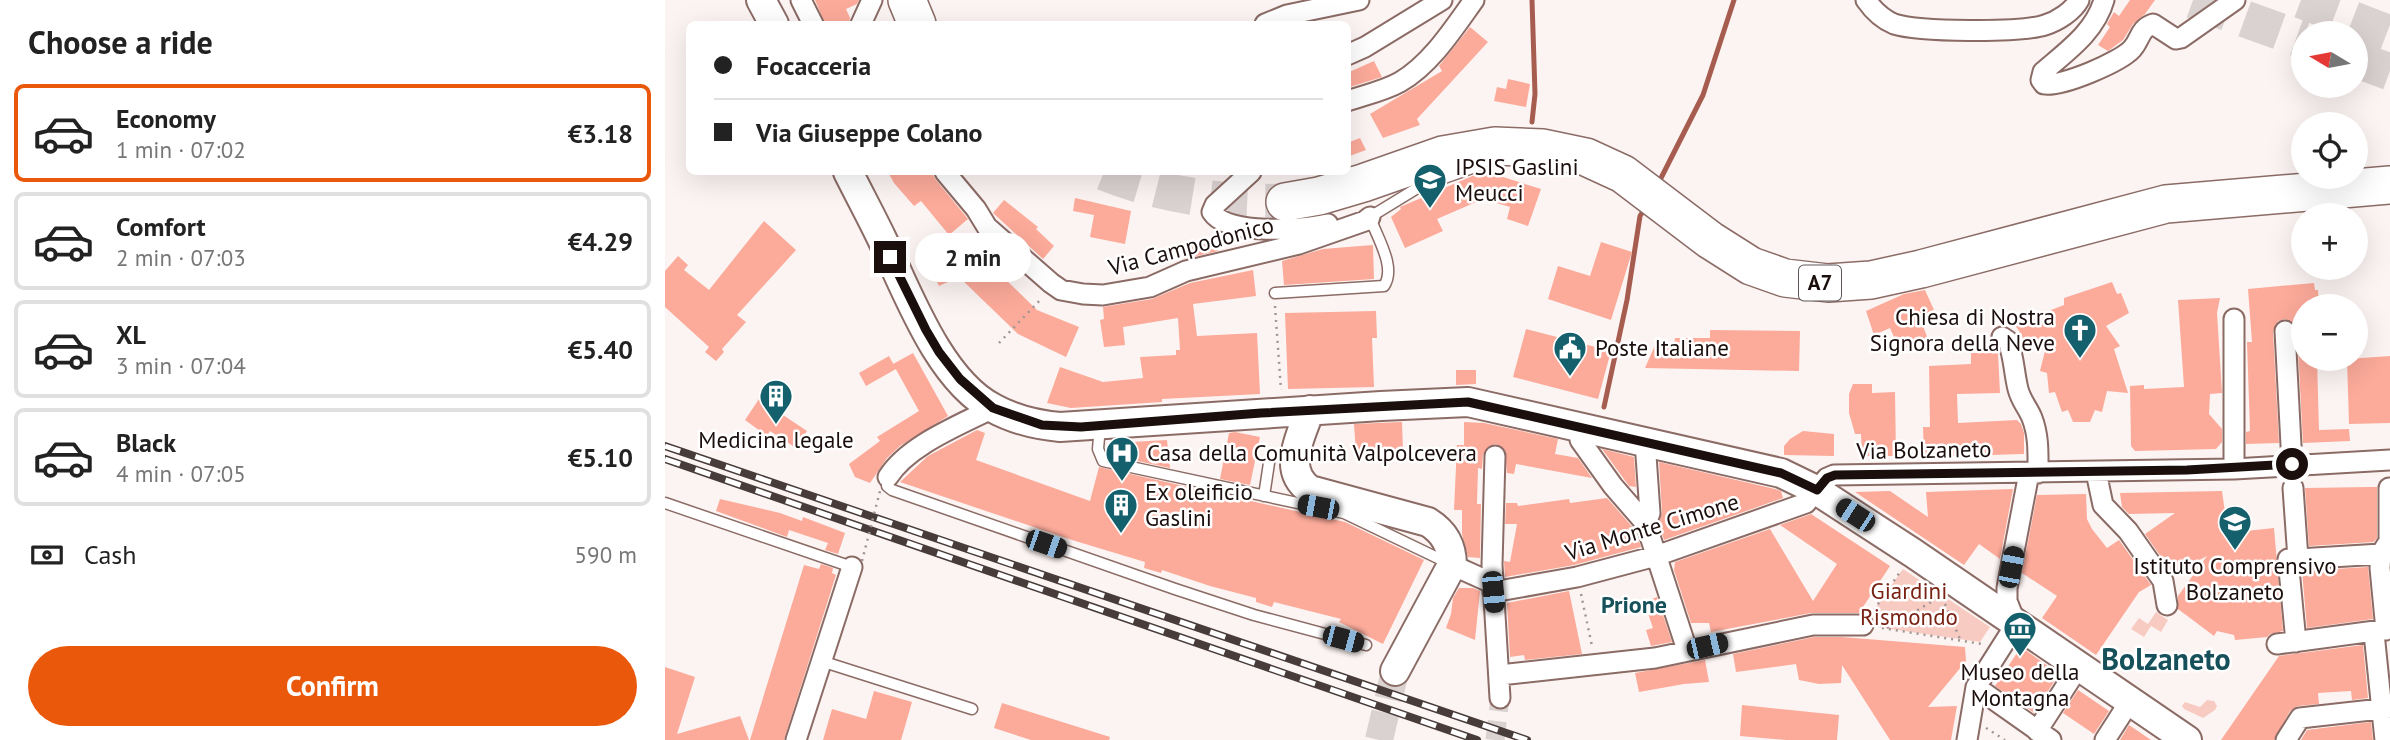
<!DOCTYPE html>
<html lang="en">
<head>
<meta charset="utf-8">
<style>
	body { margin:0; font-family:"PT Sans",sans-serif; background:#f2f2f2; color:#222; height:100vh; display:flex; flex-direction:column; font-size:26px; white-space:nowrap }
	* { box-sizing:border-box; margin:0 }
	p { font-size:23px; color:#767676 }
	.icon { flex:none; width:38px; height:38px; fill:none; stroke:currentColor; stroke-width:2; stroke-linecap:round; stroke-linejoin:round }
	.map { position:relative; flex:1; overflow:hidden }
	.drawer { display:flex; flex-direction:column; background:#fff; width:665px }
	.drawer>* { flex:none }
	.hud { position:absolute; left:21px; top:21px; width:665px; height:154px; border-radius:10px; box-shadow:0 7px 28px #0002; display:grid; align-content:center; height:154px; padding:0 28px; background:#fff }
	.needle { width:46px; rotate:280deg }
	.fabs { position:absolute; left:1626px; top:21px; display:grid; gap:14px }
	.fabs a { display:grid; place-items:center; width:77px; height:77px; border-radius:50%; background:#fff; box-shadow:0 7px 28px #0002; font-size:35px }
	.end { position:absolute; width:32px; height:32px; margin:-16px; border:9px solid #1b0f0d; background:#fff; box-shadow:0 0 0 4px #fff }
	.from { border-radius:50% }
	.bubble { position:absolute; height:49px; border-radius:24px; background:#fff; box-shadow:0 7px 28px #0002; font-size:23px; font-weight:600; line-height:49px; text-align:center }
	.car { position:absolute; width:21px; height:42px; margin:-21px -10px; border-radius:9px; box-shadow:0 0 5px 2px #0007; background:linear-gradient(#222 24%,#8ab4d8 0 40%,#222 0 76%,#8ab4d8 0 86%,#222 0) }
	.hud b { display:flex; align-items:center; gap:24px; height:66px; font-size:26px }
	.hud b+b { border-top:2px solid #e0e0e0 }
	.hud i { width:18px; height:18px; background:#222 }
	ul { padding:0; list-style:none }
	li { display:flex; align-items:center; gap:21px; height:98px; margin:0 14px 10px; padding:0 14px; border:4px solid #e0e0e0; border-radius:10px }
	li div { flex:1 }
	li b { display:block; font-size:26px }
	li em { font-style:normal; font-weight:600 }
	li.active { border-color:#ea580c }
	li>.icon { width:63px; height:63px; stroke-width:1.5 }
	h2 { padding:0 28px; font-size:32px; line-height:84px }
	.pay { display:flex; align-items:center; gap:18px; height:77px; padding:0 28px; font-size:26px }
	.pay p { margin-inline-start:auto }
	.primary-button { display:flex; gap:14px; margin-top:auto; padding:14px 28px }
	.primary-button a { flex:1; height:80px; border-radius:42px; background:#ea580c; color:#fff; font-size:28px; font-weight:600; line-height:80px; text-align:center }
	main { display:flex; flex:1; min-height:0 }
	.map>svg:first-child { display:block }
</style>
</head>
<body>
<main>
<section class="drawer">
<h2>Choose a ride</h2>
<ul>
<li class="active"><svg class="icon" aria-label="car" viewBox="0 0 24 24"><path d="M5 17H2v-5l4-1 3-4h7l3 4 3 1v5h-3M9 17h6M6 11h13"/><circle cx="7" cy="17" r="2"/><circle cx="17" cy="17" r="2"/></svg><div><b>Economy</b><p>1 min · 07:02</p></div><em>€3.18</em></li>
<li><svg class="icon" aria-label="car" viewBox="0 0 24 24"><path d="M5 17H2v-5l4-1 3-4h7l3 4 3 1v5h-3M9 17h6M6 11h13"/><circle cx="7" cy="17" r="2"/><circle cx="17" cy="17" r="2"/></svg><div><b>Comfort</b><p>2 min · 07:03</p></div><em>€4.29</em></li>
<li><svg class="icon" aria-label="car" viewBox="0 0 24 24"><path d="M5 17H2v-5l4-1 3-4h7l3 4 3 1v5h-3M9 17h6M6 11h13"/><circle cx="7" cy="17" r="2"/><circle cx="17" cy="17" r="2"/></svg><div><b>XL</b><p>3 min · 07:04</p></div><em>€5.40</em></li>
<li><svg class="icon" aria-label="car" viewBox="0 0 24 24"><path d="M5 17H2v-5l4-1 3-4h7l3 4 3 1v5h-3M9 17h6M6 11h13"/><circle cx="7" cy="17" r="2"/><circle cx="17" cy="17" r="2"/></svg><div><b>Black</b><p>4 min · 07:05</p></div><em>€5.10</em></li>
</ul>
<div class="pay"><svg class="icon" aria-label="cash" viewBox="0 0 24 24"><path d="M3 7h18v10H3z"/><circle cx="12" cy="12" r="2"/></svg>Cash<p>590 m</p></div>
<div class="primary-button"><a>Confirm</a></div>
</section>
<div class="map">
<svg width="1725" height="740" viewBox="0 0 1725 740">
	<rect width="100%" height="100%" fill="#fcf4f2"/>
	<path fill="#f8cbc2" d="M1238 569 1325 627 1315 642 1198 625Z
		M1491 612 1503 620 1496 632 1486 626 1479 637 1466 629 1474 618 1483 624Z
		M1542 700 1549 701 1552 706 1550 710 1538 718 1519 709 1517 706 1520 702 1535 707Z"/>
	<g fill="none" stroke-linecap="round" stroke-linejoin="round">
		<path stroke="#a65d50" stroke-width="5" d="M867 122 870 94 867 0
			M993 184 1038 95 1069 0
			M939 407 962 300 975 216 980 208"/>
	</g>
	<path fill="#fcaa9a" d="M150 0H194L192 4 181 9 185 18 184 24H160Z
		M1465 0H1490L1480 14 1468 24 1458 40 1443 51 1433 45 1445 27 1442 24 1449 12 1454 16Z
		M805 27 823 42 752 119 755 125 718 138 705 114 777 71 774 66Z
		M709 61 717 77 685 87 682 73Z
		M843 79 865 84 861 107 829 101 832 87 841 89Z
		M695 138 701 150 682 157V143Z
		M819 171 876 189 863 226 842 219 845 207 818 199 772 219 778 231 740 248 726 217 736 209 735 207Z
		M223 172H266L271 180 303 219 284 235 256 201 249 206 229 183Z
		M410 198 466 211 460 244 425 237 429 215 408 211Z
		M339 200 373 227 371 229 389 246 378 259 328 213Z
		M99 221 131 250 72 315 81 322 57 349 59 352 51 361 40 352 44 347 0 307V271L13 256 23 265 19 270 44 290Z
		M936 242 967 252 946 320 883 299 893 266 925 276Z
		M551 243 553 251 519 259 517 246Z
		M708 245 709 279 619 285 617 261 658 249Z
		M285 247 297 272 321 248 344 270 338 277 372 310 414 327 401 357 353 334 294 277 274 286 261 258Z
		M588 270 591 296 528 304 532 336 592 333 595 394 497 399V402L406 408 382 403 395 367 438 382 478 378 475 357 511 355V350H515L513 318 458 327 460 345 439 347 435 320 439 319 438 307 487 299 525 283Z
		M1447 282 1452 294 1456 293 1464 313 1441 326 1455 346 1449 349 1463 393 1442 391 1437 412 1430 410 1425 422H1408L1403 410 1397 412 1390 392 1384 393 1382 373 1375 371 1380 351 1375 348 1380 339 1358 338 1351 326 1357 319H1389L1386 310 1399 305V298Z
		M1649 283 1650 290H1653L1654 306H1638V359H1652L1654 430 1684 429 1685 441 1638 443 1632 330 1630 324 1620 319 1613 321 1608 332 1614 443 1581 444V432L1585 431 1582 342H1587L1583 289Z
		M1260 290 1269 310 1254 316 1263 339 1235 351 1225 328 1209 335 1201 311 1239 294Z
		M1555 298 1552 313 1557 393 1545 394 1544 414 1557 429V442L1551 449 1470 451 1466 446 1465 386 1479 385V389L1519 387 1513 300Z
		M711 311 712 338H707L709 387 623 389 620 313Z
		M861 329 946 351 933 399 848 377Z
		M1045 330 1135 331 1134 371 980 368 991 343 1009 345 1010 338H1045Z
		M248 353 283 416 235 446 222 458 205 483 190 477 184 464 215 441 212 437 254 411 228 364Z
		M1306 353H1333L1335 393 1292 394 1293 423 1352 420 1356 424 1359 433V454L1259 457 1258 427H1265L1264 366 1306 364Z
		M224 356 231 369 201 386 194 373Z
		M1725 356V423L1684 424 1682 359Z
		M791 370H811V384L791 385Z
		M1188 384H1207V393L1230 392 1231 456H1197L1196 434H1190L1184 413V394Z
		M94 399 142 431 131 448 105 431 102 436 80 420Z
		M737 422 738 451 691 453 689 424Z
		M799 422 819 423 893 439 890 454 913 458 927 478 851 464 849 474 842 473 840 450 831 444 824 446 818 455 817 469 813 468 812 504H816L815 558 803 557 797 534V510H789L792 445H799Z
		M312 430 320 433 311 460 425 501 434 467 680 522 759 560 718 644 674 622 676 619 609 602 607 607 591 602V598L545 586 497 570 496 573 479 568 480 562 407 540 235 482 263 456Z
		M1138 431 1169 434V456L1119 455V446L1125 439Z
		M570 432 595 437 585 485 555 479 564 433Z
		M502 440 505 468 449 456 448 443Z
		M937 449 969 457 971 487 964 486Z
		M994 462 1110 489 1116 491 1118 498 999 540 994 524 997 512Z
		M1705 487H1712V538L1709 542 1644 546 1640 488Z
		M1348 489 1335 559 1314 544 1299 565 1190 492 1225 491 1263 517 1261 492Z
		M1557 491 1563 533 1609 528 1618 631 1605 634 1602 637 1570 640 1569 635 1552 631 1549 636 1513 609V596L1542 556 1508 574 1480 534 1510 513 1464 514 1457 507 1455 493Z
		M1421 494 1422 519 1427 529 1442 548 1454 540 1486 585 1474 592 1431 655 1377 618 1392 596 1357 573 1372 495Z
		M942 498 970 530 976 547 909 565 840 577 839 561 845 562 852 524H840L841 503H852L853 506 904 499 905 503Z
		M55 499 115 513 137 521 138 517 180 533 173 554 160 550 163 543 124 530 122 537 51 511Z
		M1146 514 1225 566 1194 613H1146L1046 632 1044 623H1026L1009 570 1010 562 1105 529 1148 601 1172 564 1115 525Z
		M156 564 168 568 167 573 171 575 119 740H85L139 565 154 569Z
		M1703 567 1708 619 1642 628 1637 571Z
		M794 588H808L815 591 810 640 781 628 786 614 788 598Z
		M904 591 917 654 860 660 859 655 845 657 842 603Z
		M992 597 1007 642 986 646 981 630 988 628 979 602Z
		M1149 637H1177L1300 647 1301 661 1263 707 1292 706 1286 740H1225L1177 665 1176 683 1154 684 1134 680 1131 664 1071 672 1068 654Z
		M1698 645 1703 698 1687 700 1686 691 1653 693 1654 704 1633 706 1625 711 1609 740H1556L1614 656Z
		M1356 647 1394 674 1369 713 1330 686Z
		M1040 660 1044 682 1019 684 974 692 970 673Z
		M0 667 30 677 12 734 75 716 84 740H0Z
		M1413 690 1444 711 1429 734 1398 713Z
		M209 691 247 702 236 740H158L167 709 201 719Z
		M337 703 445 737 444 740H366L329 728Z
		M1077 705 1174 715 1172 740H1121L1075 736Z
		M1706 722 1708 740H1636L1642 730Z
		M1464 725 1486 740H1455Z"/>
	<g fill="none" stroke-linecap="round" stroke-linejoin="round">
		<path stroke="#dad2d0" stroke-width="19" stroke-dasharray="19 10" stroke-linecap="butt" d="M830 740 835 698"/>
		<path stroke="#dad2d0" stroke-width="28" stroke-dasharray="28 14" stroke-linecap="butt" d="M714 740 730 671"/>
		<path stroke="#dad2d0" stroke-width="37" stroke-dasharray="37 18" stroke-linecap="butt" d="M1528 0 1638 40
			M1636 0 1725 34
			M1690 59 1725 72
			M439 172C496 195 558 204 620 202"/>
		<defs>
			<path id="lane" d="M610 293 719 286C732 267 711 236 705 217L754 187 813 166
				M435 426 433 449 438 461 679 513 779 561
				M223 477 222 486 227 490 510 589 589 615 701 645
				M599 496 604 463
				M0 503 187 567
				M156 661 307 709"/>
			<path id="street" d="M136 0 148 24
				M1201 0C1208 10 1217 19 1229 24 1254 32 1355 33 1380 25 1393 21 1408 11 1414 0
				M1439 0C1430 32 1402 51 1378 72L1376 80 1379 84C1397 87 1455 62 1467 49 1476 39 1474 29 1488 24L1511 39 1516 38 1570 0
				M196 24 207 0
				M600 24 622 15 694 0
				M682 55 700 47 777 0
				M682 101C700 95 719 91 735 82 766 64 789 28 809 0
				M280 172 311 209 322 227 386 283 396 290 418 294 438 295 485 287 521 271 634 244 700 221 705 217
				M586 172 550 205 547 212C562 236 638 230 663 224
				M1569 319V469
				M1620 331 1627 464
				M1337 337 1343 341C1349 357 1349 373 1353 389 1356 401 1363 408 1367 418 1374 436 1373 454 1373 473
				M916 426 915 440 948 486 981 524 1022 650
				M980 441 985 513 981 524
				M830 456 827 565 835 698
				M1431 472 1438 505 1463 531 1498 581 1502 605
				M223 477C243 445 295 425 328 408
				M1628 488 1633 559H1623L1631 642
				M1633 559 1716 554
				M787 565 827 583
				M828 592 912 577 991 556 1141 503 1162 478 1169 475 1569 469 1725 460
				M1721 630 1715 568 1716 554 1724 541V488
				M1709 633 1720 740
				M1612 644 1725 629
				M835 675 990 658 1148 625H1198
				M1311 687 1386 740
				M1372 731 1414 666
				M131 740 187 567
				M1302 740 1311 687 1351 624 1342 601V588L1364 473
				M1440 740 1465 701
				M1621 740 1635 718 1725 708"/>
			<path id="secondary" d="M96 0 109 24
				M183 172C194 194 206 216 217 239 242 291 274 380 328 408 348 419 373 425 395 427L716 406 803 402 1116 473 1151 490 1248 553 1522 740
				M645 410C636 436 616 470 645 490L763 522C779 532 787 545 787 565L730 671"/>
			<path id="highway" d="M242 0 252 24
				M620 202 654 196 698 183 778 155 830 146 878 148 921 157 958 174 1045 240 1086 266 1120 278 1163 283 1206 280 1256 269 1501 204 1725 185"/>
		</defs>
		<use href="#lane" stroke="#8b6b65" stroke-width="13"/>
		<use href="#street" stroke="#8b6b65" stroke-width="23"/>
		<use href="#secondary" stroke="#8b6b65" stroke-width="32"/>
		<use href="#highway" stroke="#8b6b65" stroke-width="40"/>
		<path stroke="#a09694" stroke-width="2.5" stroke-dasharray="2 5" stroke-linecap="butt" d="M610 306 616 390
			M334 343 377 298
			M916 594 927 646
			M1280 604 1295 639
			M1209 610 1235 572
			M1217 628 1317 644
			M1222 628 1273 598
			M1321 728 1340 740"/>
		<use href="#lane" stroke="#fff" stroke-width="10"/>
		<use href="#street" stroke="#fff" stroke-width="19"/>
		<use href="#secondary" stroke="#fff" stroke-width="28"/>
		<use href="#highway" stroke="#fff" stroke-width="37"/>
		<defs>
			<path id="rail" d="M0 446 862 740
				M0 459 812 740"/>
		</defs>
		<use href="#rail" stroke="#483c3a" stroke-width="8"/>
		<use href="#rail" stroke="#fff" stroke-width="5" stroke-dasharray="16" stroke-linecap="butt"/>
		<path stroke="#a09694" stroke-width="2.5" stroke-dasharray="2 5" stroke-linecap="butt" d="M197 561 215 491"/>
	</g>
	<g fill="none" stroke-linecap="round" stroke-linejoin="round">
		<path stroke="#1b0f0d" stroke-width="9" d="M225 257 261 330 274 352 295 379 328 408 377 425 416 427 596 413 803 402 1116 473 1152 490 1162 478 1170 475 1522 470 1627 464"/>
	</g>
	<defs>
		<symbol id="school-pin" viewBox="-11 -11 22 30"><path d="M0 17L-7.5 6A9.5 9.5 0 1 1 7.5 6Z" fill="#15606d" stroke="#fff"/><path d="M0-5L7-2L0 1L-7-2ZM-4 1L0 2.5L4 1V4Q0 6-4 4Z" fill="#fff"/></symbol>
		<symbol id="church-pin" viewBox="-11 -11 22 30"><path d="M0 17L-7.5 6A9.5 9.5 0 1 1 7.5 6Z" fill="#15606d" stroke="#fff"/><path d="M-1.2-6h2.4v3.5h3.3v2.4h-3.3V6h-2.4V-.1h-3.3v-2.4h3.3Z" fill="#fff"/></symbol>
		<symbol id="civic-pin" viewBox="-11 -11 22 30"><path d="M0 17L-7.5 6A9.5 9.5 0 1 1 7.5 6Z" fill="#15606d" stroke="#fff"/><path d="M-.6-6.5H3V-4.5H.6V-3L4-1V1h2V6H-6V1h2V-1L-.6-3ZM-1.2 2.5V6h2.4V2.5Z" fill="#fff"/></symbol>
		<symbol id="building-pin" viewBox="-11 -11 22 30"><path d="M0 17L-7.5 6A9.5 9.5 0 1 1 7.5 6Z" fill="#15606d" stroke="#fff"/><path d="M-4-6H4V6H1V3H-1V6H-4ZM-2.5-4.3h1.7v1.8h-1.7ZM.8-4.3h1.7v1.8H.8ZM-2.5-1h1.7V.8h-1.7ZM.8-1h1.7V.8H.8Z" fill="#fff"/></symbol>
		<symbol id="hospital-pin" viewBox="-11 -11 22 30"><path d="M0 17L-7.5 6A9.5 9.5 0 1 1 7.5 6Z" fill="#15606d" stroke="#fff"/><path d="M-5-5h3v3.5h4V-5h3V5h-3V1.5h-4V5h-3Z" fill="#fff"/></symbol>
		<symbol id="museum-pin" viewBox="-11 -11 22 30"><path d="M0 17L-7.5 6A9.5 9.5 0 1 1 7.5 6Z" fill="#15606d" stroke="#fff"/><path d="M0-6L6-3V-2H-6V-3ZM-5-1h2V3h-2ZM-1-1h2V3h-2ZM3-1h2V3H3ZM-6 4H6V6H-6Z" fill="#fff"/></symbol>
	</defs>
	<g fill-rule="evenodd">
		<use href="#school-pin" x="746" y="161" width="38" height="52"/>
		<use href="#church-pin" x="1396" y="311" width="38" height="52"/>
		<use href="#civic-pin" x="886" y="329" width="38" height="52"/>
		<use href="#building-pin" x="92" y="377" width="38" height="52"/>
		<use href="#hospital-pin" x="438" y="434" width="38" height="52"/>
		<use href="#building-pin" x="437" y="486" width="38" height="52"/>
		<use href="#school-pin" x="1551" y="503" width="38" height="52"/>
		<use href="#museum-pin" x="1336" y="609" width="38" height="52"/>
	</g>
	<g text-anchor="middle" stroke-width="5" stroke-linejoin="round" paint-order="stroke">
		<rect fill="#fff" stroke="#5f5756" stroke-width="2" x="1134" y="265.5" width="42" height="35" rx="5"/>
		<g font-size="21" font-weight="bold" fill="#1b0f0d">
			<text x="1155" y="290">A7</text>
		</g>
		<g font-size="23" fill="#1b0f0d" stroke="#fff" text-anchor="start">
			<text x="790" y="175">IPSIS Gaslini<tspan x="790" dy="26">Meucci</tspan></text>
			<text x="1390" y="325" text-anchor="end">Chiesa di Nostra<tspan x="1390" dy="26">Signora della Neve</tspan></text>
			<text x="930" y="356">Poste Italiane</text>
			<text x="111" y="448" text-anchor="middle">Medicina legale</text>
			<text x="482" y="461">Casa della Comunità Valpolcevera</text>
			<text x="480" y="500">Ex oleificio<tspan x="480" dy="26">Gaslini</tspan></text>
			<text x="1570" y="574" text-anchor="middle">Istituto Comprensivo<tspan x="1570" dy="26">Bolzaneto</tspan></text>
			<text x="1355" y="680" text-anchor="middle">Museo della<tspan x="1355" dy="26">Montagna</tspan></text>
		</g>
		<g font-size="23" fill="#1b0f0d" stroke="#fff">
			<text transform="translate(526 246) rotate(-15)" y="8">Via Campodonico</text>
			<text transform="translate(1259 450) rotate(-1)" y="8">Via Bolzaneto</text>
			<text transform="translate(987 527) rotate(-17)" y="8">Via Monte Cimone</text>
		</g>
		<g font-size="23" fill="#792113" stroke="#fff">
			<text x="1244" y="599">Giardini<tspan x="1244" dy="26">Rismondo</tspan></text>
		</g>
		<g font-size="24" font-weight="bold" fill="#16505a" stroke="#fff">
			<text x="969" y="613">Prione</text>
		</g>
		<g font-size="30" font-weight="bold" fill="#16505a" stroke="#fff">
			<text x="1501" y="670">Bolzaneto</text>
		</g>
	</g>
</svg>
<div class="fabs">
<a><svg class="needle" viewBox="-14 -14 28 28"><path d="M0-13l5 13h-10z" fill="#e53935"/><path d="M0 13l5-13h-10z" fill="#767676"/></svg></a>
<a><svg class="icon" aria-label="locate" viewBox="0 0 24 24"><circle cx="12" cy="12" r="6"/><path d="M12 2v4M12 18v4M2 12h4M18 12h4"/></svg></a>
<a>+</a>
<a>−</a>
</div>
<i class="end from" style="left:1627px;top:464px"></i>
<i class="end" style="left:225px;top:257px"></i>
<div class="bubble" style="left:250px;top:233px;width:116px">2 min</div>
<i class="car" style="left:653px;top:507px;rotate:281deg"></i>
<i class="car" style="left:1190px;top:515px;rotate:303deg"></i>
<i class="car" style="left:381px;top:544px;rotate:109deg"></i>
<i class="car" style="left:1346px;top:567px;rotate:11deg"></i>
<i class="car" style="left:828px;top:592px;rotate:175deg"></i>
<i class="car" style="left:678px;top:639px;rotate:105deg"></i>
<i class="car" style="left:1042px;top:646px;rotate:77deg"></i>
<div class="hud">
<b><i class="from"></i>Focacceria</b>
<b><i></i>Via Giuseppe Colano</b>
</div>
</div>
</main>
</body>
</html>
